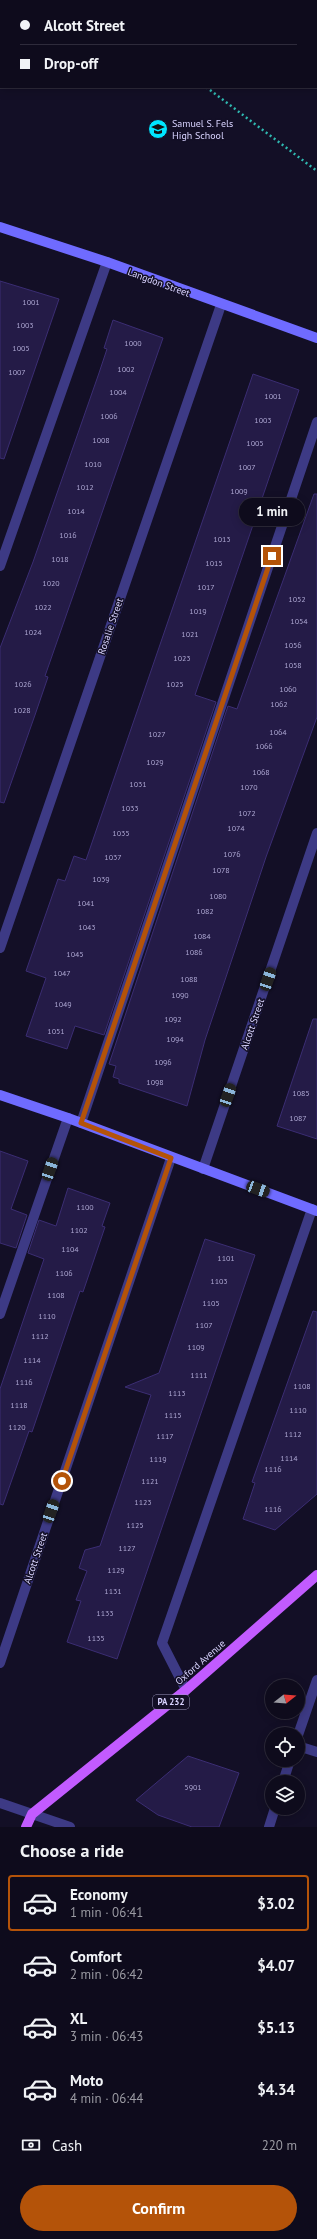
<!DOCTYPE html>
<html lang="en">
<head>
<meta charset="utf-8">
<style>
	body { margin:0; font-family:"PT Sans",sans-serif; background:#1c1929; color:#f1f3f6; height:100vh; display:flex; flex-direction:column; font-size:15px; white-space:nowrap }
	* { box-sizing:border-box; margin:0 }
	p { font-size:13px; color:#9b9ba3 }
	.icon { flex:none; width:22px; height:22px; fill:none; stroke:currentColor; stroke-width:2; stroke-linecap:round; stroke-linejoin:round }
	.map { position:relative; height:1827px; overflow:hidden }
	.sheet { display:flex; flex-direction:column; background:#0e0b1c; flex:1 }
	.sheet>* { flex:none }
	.top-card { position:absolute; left:0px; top:0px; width:317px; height:88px; box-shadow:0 2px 10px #0003,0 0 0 1px #2e2b3b; display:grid; align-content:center; height:88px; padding:0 20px; background:#0e0b1c }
	.needle { width:26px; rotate:73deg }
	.tools { position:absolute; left:265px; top:1679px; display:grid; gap:8px }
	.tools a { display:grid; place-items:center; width:40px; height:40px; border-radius:50%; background:#0e0b1c; box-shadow:0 2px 10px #0003,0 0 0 1px #2e2b3b; font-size:20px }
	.end { position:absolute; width:18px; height:18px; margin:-9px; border:5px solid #b45309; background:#fff; box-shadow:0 0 0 2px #fff }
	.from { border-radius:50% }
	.bubble { position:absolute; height:28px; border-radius:14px; background:#0e0b1c; box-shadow:0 2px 10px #0003,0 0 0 1px #2e2b3b; font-size:13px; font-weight:800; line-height:28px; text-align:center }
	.car { position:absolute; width:12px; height:24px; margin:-12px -6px; border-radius:5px; box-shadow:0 0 3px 1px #0007; background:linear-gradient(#222 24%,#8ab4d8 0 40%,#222 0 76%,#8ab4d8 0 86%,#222 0) }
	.top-card b { display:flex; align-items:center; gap:14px; height:38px; font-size:15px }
	.top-card b+b { border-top:1px solid #2e2b3b }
	.top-card i { width:10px; height:10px; background:#f1f3f6 }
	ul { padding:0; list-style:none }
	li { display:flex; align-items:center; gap:12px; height:56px; margin:0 8px 6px; padding:0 12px; border:2px solid transparent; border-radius:4px }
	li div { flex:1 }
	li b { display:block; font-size:15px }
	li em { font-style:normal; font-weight:800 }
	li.active { border-color:#b45309 }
	li>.icon { width:36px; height:36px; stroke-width:1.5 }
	h2 { padding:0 20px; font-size:18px; line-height:48px }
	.pay { display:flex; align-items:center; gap:10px; height:44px; padding:0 20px; font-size:15px }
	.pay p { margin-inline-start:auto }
	.primary-button { display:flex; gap:8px; margin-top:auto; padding:8px 20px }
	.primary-button a { flex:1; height:46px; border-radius:24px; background:#b45309; color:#fff; font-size:16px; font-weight:800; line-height:46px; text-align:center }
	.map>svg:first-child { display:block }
</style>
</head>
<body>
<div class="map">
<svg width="317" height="1827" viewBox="0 0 317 1827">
	<rect width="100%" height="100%" fill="#130f26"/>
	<path fill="#241b47" stroke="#3b2d73" d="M0 281 59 299 4 459 0 458Z
		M113 320 163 338 45 676 48 677 35 715 4 803 0 802V648L33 562 99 373 107 349 104 348Z
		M253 374 299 390 195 695 216 702 104 1035 75 1026 67 1049 26 1036 46 978 26 971 58 879 65 881 74 856 86 860Z
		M314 494H317V717L266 857 205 1040 187 1106 119 1083V1079L113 1077 116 1066 109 1064 228 706 237 709Z
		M313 1019H317V1139L277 1126Z
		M0 1151 28 1161 11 1209 27 1215 16 1248 0 1243Z
		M68 1188 110 1203 102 1226 105 1227 83 1292 80 1291 32 1432 29 1431 3 1505 0 1504V1389L44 1259 28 1253 39 1220 56 1226Z
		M205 1239 255 1255 117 1659 67 1642 81 1601 76 1600 87 1571 79 1568 85 1550 100 1546 151 1395 125 1387 159 1373Z
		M313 1311 317 1312V1494L275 1530 243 1519 255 1483 252 1482Z
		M188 1756 239 1773 219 1827H192L158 1815 136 1800Z"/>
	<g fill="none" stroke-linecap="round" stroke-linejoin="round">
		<path stroke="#2fb8b0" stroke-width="2.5" stroke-dasharray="2 3" stroke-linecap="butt" d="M132 0V1
			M206 87 317 171"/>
		<path stroke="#3d3a85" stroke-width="10" d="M0 566 107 262
			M81 1123 317 422
			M0 1314 68 1118
			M186 1690 162 1643 312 1209
			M298 1746 317 1752"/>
		<path stroke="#3d3a85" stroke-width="10" d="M0 948 221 305
			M203 1169 317 833
			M0 1663 171 1158
			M298 1735 317 1680
			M283 1782 290 1760
			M0 1803 70 1827
			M269 1827 275 1808"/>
		<path stroke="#6f6bff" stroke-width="10" d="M0 227 107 262 317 338
			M0 1095 68 1118 317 1211"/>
		<path stroke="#c25bff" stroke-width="10" d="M26 1827 32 1814 186 1690 317 1575"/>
	</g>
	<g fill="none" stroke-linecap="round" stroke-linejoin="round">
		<path stroke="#b45309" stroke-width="5" d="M62 1481 171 1158 81 1123 272 556"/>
	</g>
	<defs>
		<symbol id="school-disc" viewBox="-11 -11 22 22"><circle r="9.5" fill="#00e5ff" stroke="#130f26"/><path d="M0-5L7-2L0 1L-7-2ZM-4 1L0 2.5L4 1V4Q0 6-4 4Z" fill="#111"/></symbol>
	</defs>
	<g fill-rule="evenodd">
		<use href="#school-disc" x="147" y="118" width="22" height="22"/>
	</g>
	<g text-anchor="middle" stroke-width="3" stroke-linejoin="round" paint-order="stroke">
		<g font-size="8" fill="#aca6d1">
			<text x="31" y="305">1001</text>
			<text x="25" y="328">1003</text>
			<text x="133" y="346">1000</text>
			<text x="21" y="351">1005</text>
			<text x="126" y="372">1002</text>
			<text x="17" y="375">1007</text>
			<text x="118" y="395">1004</text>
			<text x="273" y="399">1001</text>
			<text x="109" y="419">1006</text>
			<text x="263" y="423">1003</text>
			<text x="101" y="443">1008</text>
			<text x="255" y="446">1005</text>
			<text x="93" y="467">1010</text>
			<text x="247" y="470">1007</text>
			<text x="85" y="490">1012</text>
			<text x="239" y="494">1009</text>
			<text x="76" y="514">1014</text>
			<text x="68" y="538">1016</text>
			<text x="222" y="542">1013</text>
			<text x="60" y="562">1018</text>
			<text x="214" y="566">1015</text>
			<text x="51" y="586">1020</text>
			<text x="206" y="590">1017</text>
			<text x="297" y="602">1052</text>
			<text x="43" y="610">1022</text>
			<text x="198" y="614">1019</text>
			<text x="299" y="624">1054</text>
			<text x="33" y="635">1024</text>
			<text x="190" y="637">1021</text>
			<text x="293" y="648">1056</text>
			<text x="182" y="661">1023</text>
			<text x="293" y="668">1058</text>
			<text x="23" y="687">1026</text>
			<text x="175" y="687">1025</text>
			<text x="288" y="692">1060</text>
			<text x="279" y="707">1062</text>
			<text x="22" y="713">1028</text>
			<text x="278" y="735">1064</text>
			<text x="157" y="737">1027</text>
			<text x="264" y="749">1066</text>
			<text x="155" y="765">1029</text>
			<text x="261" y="775">1068</text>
			<text x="138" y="787">1031</text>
			<text x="249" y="790">1070</text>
			<text x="130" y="811">1033</text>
			<text x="247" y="816">1072</text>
			<text x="236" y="831">1074</text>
			<text x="121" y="836">1035</text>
			<text x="232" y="857">1076</text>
			<text x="113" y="860">1037</text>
			<text x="221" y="873">1078</text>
			<text x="101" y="882">1039</text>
			<text x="218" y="899">1080</text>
			<text x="86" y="906">1041</text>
			<text x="205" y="914">1082</text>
			<text x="87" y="930">1043</text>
			<text x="202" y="939">1084</text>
			<text x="194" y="955">1086</text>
			<text x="75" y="957">1045</text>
			<text x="62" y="976">1047</text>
			<text x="189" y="982">1088</text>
			<text x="180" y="998">1090</text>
			<text x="63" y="1007">1049</text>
			<text x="173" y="1022">1092</text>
			<text x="56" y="1034">1051</text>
			<text x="175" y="1042">1094</text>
			<text x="163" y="1065">1096</text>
			<text x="155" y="1085">1098</text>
			<text x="301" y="1096">1085</text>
			<text x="298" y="1121">1087</text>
			<text x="85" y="1210">1100</text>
			<text x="79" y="1233">1102</text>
			<text x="70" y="1252">1104</text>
			<text x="226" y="1261">1101</text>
			<text x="64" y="1276">1106</text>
			<text x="219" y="1284">1103</text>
			<text x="56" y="1298">1108</text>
			<text x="211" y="1306">1105</text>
			<text x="47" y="1319">1110</text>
			<text x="204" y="1328">1107</text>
			<text x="40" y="1339">1112</text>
			<text x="196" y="1350">1109</text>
			<text x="32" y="1363">1114</text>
			<text x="199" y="1378">1111</text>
			<text x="24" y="1385">1116</text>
			<text x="302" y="1389">1108</text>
			<text x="177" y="1396">1113</text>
			<text x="19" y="1408">1118</text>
			<text x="298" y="1413">1110</text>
			<text x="173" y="1418">1115</text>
			<text x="17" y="1430">1120</text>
			<text x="293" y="1437">1112</text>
			<text x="165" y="1439">1117</text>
			<text x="289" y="1461">1114</text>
			<text x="158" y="1462">1119</text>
			<text x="273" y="1472">1116</text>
			<text x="150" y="1484">1121</text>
			<text x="143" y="1505">1123</text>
			<text x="273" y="1512">1116</text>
			<text x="135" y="1528">1125</text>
			<text x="127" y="1551">1127</text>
			<text x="116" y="1573">1129</text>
			<text x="113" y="1594">1131</text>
			<text x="105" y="1616">1133</text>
			<text x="96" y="1641">1135</text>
			<text x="193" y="1790">5901</text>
		</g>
		<rect fill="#130f26" stroke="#9e99be" stroke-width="1" x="153" y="1695" width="36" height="14" rx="3"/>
		<g font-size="9" font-weight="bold" fill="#d9d4ff">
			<text x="171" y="1705">PA 232</text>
		</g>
		<g font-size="10" fill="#d9d4ff" stroke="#130f26" text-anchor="start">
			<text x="172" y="127">Samuel S. Fels<tspan x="172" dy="12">High School</tspan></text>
		</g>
		<g font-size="10" fill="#d9d4ff" stroke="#130f26">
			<text transform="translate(159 282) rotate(20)" y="4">Langdon Street</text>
			<text transform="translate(110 626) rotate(-71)" y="4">Rosalie Street</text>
			<text transform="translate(252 1024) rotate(-71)" y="4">Alcott Street</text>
			<text transform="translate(35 1558) rotate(-71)" y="4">Alcott Street</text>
			<text transform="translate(200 1662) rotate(-41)" y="4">Oxford Avenue</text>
		</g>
	</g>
</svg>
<div class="tools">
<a><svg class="needle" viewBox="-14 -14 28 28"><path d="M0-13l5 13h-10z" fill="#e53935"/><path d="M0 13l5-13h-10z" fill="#9b9ba3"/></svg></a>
<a><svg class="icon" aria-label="locate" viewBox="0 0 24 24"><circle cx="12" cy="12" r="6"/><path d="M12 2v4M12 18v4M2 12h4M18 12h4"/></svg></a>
<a><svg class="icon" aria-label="layers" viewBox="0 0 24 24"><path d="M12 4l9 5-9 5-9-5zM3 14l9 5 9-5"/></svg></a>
</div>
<i class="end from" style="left:62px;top:1481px"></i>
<i class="end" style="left:272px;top:556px"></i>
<div class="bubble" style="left:239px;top:498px;width:66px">1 min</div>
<i class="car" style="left:268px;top:979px;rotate:19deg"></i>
<i class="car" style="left:228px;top:1095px;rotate:19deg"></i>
<i class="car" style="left:50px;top:1169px;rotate:19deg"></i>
<i class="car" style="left:258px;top:1189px;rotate:110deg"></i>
<i class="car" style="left:51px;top:1511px;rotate:19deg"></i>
<div class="top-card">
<b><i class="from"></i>Alcott Street</b>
<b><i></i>Drop-off</b>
</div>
</div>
<section class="sheet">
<h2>Choose a ride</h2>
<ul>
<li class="active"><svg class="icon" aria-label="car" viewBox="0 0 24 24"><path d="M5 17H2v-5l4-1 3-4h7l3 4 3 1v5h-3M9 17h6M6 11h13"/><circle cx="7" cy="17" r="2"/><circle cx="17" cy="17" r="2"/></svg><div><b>Economy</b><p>1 min · 06:41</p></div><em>$3.02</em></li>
<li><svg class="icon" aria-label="car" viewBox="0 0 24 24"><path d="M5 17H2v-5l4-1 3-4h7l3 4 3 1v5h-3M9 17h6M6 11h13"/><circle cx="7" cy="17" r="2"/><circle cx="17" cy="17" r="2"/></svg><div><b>Comfort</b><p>2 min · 06:42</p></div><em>$4.07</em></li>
<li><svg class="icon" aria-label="car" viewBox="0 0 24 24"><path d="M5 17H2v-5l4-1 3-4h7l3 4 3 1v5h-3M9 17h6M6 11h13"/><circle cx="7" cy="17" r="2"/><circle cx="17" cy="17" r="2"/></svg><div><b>XL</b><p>3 min · 06:43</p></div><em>$5.13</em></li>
<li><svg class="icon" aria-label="car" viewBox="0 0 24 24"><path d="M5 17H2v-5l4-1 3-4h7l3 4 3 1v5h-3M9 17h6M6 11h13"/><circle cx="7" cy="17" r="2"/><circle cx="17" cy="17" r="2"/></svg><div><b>Moto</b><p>4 min · 06:44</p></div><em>$4.34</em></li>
</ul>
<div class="pay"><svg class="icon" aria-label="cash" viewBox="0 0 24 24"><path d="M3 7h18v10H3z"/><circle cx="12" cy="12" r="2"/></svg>Cash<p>220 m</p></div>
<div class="primary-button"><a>Confirm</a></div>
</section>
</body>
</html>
